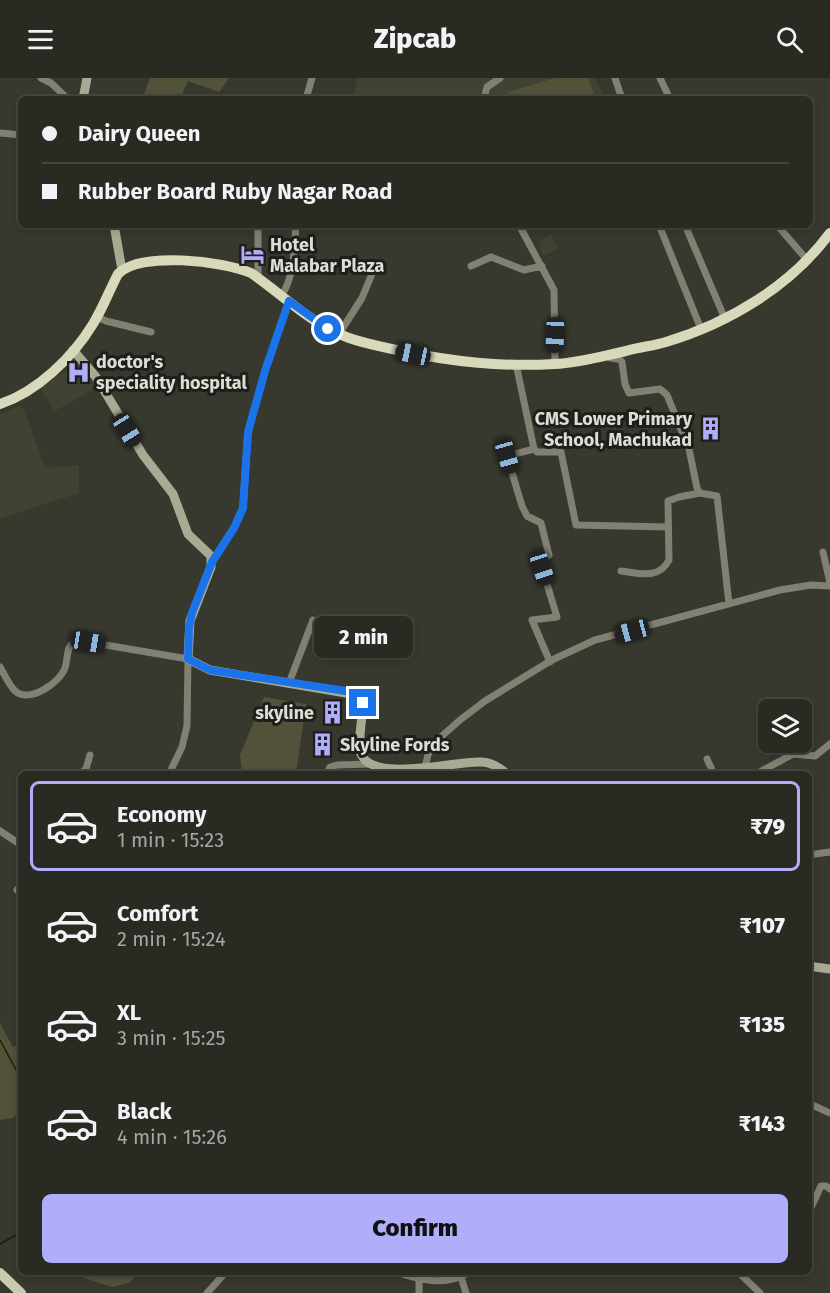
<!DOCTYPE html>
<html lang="en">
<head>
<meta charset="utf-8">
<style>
	body { margin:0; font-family:"Fira Sans",sans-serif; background:#31322a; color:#f1f3f6; height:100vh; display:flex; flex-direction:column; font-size:22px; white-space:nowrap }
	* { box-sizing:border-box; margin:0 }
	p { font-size:20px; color:#a5a7a5 }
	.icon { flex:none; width:33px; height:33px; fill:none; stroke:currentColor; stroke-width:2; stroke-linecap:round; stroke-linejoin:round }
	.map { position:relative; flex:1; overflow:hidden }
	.side { position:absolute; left:18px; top:693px; width:794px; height:504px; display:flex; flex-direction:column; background:#292a22; border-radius:9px; box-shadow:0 3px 9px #0003,0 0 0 2px #454640 }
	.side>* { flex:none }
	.guide { position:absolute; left:18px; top:18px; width:795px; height:132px; border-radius:9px; box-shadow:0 3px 9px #0003,0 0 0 2px #454640; display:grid; align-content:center; height:132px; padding:0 24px; background:#292a22 }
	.buttons { position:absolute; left:758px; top:621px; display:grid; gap:12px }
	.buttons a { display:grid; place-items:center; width:54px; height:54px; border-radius:9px; background:#292a22; box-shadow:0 3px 9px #0003,0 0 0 2px #454640; font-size:30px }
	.end { position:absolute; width:27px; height:27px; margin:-14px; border:8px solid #1a73e8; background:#fff; box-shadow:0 0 0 3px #fff }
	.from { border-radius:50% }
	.bubble { position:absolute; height:42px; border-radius:9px; background:#292a22; box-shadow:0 3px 9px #0003,0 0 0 2px #454640; font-size:20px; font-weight:800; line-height:42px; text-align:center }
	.car { position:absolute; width:18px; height:36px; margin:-18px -9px; border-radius:8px; box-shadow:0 0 4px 2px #0007; background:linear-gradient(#222 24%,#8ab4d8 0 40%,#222 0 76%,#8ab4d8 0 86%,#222 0) }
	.guide b { display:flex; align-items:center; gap:21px; height:57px; font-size:22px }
	.guide b+b { border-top:2px solid #454640 }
	.guide i { width:15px; height:15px; background:#f1f3f6 }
	ul { padding:10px 0 0; list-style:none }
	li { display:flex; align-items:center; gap:18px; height:90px; margin:0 12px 9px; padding:0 12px; border:3px solid transparent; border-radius:9px }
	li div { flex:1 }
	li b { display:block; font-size:22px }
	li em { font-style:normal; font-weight:800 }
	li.selected { border-color:#b0aefa }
	li>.icon { width:54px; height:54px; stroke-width:1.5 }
	.cta { display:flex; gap:12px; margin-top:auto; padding:12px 24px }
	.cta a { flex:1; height:69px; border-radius:9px; background:#b0aefa; color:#111; font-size:24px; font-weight:800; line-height:69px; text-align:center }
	header { display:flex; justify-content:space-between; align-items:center; height:78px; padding:0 24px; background:#292a22; font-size:27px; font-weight:800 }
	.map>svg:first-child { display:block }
</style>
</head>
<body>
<header><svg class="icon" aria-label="menu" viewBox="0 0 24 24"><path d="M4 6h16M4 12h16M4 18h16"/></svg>Zipcab<svg class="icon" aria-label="search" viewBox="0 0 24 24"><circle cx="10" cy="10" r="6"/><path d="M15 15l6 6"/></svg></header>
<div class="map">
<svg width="830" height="1215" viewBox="0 0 830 1215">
	<rect width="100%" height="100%" fill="#37382e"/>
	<path fill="#414231" d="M358 0H594L606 21H352Z
		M551 156 558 171 543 178 539 165Z
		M85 281 100 308 55 333 39 309Z
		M20 328 24 331 45 390 79 387V415L0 441V336Z"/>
	<path fill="#52523a" d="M150 0H229L219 14 188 3 180 21H142Z
		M555 0H588L596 21H510L508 14Z
		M264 619 306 626 296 696H242L240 677Z
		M0 945 13 969 21 966V1034L13 1040 0 1042Z
		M66 1194H141L128 1205 112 1209Z"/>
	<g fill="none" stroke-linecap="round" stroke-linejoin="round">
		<path stroke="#1d1d02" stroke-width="1.5" d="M0 962 21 1001
			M0 1166 21 1154"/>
		<path stroke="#808173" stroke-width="7" d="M41 0 51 5 68 21
			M615 0 622 21
			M660 0 670 21
			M306 21 312 0
			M484 21 487 9 500 0
			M0 55 21 57
			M258 147V201
			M519 147 554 212 555 286
			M685 147 725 241
			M777 147 808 183
			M661 152 701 251
			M471 188 491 179 524 192 542 188
			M282 217C295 196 294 171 296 147
			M97 239 106 243 151 254
			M339 256 362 220 376 186
			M610 280 619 281 622 284 625 306 629 315 660 311 667 317 689 371 697 410 700 415 717 418 729 526
			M516 286 534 371 537 374H561L576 447 668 449
			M534 371 507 378 522 428 527 438 541 445 549 477 542 483V490L557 539 532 542 550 584
			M823 474 830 505
			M212 484 234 450 243 430 248 354 265 293 289 223
			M621 493C639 495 659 502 669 482L668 423 679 419 700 415
			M0 589C4 596 9 607 15 613 30 626 60 604 65 590 68 581 66 569 74 564H88L188 581 187 648 182 669 169 696
			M289 605 313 542
			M707 681 714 696
			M425 689 428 677 434 665 460 642 485 623 552 582 595 562 780 512 811 507 830 508
			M80 696 86 691 90 677
			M327 696 330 689 337 687 372 686
			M756 696 793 676 815 678 830 666
			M0 753 21 767
			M808 777 830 774
			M17 812 21 808
			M808 1025 830 1035
			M808 1136 821 1108H826L830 1111
			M395 1194C421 1202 445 1209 470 1194
			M738 1194 760 1215
			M461 1199 466 1215
			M207 1215 226 1194
			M419 1215V1201"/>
		<path stroke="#a9aa94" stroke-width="9" d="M83 21 87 0
			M114 147 122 192
			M73 272 96 299 143 377 173 416 188 456 211 478V489L190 543 188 581 210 592 358 617 361 619 363 625C363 637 357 666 361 676 374 706 456 682 482 684 491 684 500 690 507 696
			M808 888 830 891"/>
		<path stroke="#c9caae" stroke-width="10" d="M0 1195 21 1215"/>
		<path stroke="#d8d8ba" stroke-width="10" d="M0 326C37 314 73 279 93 246 103 230 109 213 118 196 140 173 223 183 251 195 283 217 312 247 349 260 366 266 384 269 401 273 454 284 501 289 555 286 579 285 603 278 626 273 639 269 653 268 666 264 729 245 791 208 830 155"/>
	</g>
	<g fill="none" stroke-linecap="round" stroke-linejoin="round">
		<path stroke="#1a73e8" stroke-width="8" d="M328 251 289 223 265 293 248 354 243 430 234 450 212 484 192 535 189 550 188 581 210 592 352 614 362 619 363 625"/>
	</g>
	<defs>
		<symbol id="hotel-bare" viewBox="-9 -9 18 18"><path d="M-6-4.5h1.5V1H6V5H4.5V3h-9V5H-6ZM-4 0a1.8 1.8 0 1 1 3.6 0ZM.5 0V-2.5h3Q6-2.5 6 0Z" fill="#b0aefa" stroke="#1e1e1a" stroke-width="2.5" paint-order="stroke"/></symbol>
		<symbol id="hospital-bare" viewBox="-9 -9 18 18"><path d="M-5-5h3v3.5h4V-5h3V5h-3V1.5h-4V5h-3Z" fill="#b0aefa" stroke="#1e1e1a" stroke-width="2.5" paint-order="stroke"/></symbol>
		<symbol id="building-bare" viewBox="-9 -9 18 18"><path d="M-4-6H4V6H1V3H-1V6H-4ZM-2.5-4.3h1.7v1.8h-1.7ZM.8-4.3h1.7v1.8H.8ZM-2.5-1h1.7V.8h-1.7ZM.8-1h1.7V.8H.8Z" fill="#b0aefa" stroke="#1e1e1a" stroke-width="2.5" paint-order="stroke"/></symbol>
	</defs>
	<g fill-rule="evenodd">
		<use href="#hotel-bare" x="236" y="160" width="33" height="33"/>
		<use href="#hospital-bare" x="62" y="278" width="33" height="33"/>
		<use href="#building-bare" x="694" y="334" width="33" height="33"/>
		<use href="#building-bare" x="316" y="618" width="33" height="33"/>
		<use href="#building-bare" x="306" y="650" width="33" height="33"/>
	</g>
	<g text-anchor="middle" stroke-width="6" stroke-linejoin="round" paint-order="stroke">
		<g font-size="18" font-weight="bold" fill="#ddddd7" stroke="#1e1e1a" text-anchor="start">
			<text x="270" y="173">Hotel<tspan x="270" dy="21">Malabar Plaza</tspan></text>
			<text x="96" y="290">doctor's<tspan x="96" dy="21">speciality hospital</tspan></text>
			<text x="692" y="347" text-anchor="end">CMS Lower Primary<tspan x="692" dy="21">School, Machukad</tspan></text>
			<text x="314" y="641" text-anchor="end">skyline</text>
			<text x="340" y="673">Skyline Fords</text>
		</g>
	</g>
</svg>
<div class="buttons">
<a><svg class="icon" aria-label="layers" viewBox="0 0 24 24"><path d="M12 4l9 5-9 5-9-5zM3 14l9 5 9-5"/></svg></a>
</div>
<i class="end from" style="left:328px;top:251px"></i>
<i class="end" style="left:363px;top:625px"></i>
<div class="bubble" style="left:314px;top:538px;width:99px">2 min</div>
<i class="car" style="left:555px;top:257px;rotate:182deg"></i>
<i class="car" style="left:413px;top:276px;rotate:282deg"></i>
<i class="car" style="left:127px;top:352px;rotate:148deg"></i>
<i class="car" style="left:507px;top:378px;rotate:164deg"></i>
<i class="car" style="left:542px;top:490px;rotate:162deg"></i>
<i class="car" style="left:632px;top:553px;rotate:255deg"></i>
<i class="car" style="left:88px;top:564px;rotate:99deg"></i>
<div class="guide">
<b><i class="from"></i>Dairy Queen</b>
<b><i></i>Rubber Board Ruby Nagar Road</b>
</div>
<section class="side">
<ul>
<li class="selected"><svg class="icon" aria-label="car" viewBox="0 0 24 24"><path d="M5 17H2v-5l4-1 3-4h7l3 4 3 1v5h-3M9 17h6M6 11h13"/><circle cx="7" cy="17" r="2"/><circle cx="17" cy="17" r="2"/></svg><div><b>Economy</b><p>1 min · 15:23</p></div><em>₹79</em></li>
<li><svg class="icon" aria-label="car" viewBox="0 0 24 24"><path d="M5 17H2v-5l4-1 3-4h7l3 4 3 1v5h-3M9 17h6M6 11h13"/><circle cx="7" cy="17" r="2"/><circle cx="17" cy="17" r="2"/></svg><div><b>Comfort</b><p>2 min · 15:24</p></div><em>₹107</em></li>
<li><svg class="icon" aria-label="car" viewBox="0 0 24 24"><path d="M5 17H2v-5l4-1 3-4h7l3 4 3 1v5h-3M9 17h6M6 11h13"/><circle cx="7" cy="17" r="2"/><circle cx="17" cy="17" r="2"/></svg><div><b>XL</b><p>3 min · 15:25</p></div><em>₹135</em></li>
<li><svg class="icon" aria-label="car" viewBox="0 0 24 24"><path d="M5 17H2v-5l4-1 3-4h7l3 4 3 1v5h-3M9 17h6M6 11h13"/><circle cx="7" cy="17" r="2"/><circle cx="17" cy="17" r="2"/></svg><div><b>Black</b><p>4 min · 15:26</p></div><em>₹143</em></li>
</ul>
<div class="cta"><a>Confirm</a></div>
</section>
</div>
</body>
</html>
